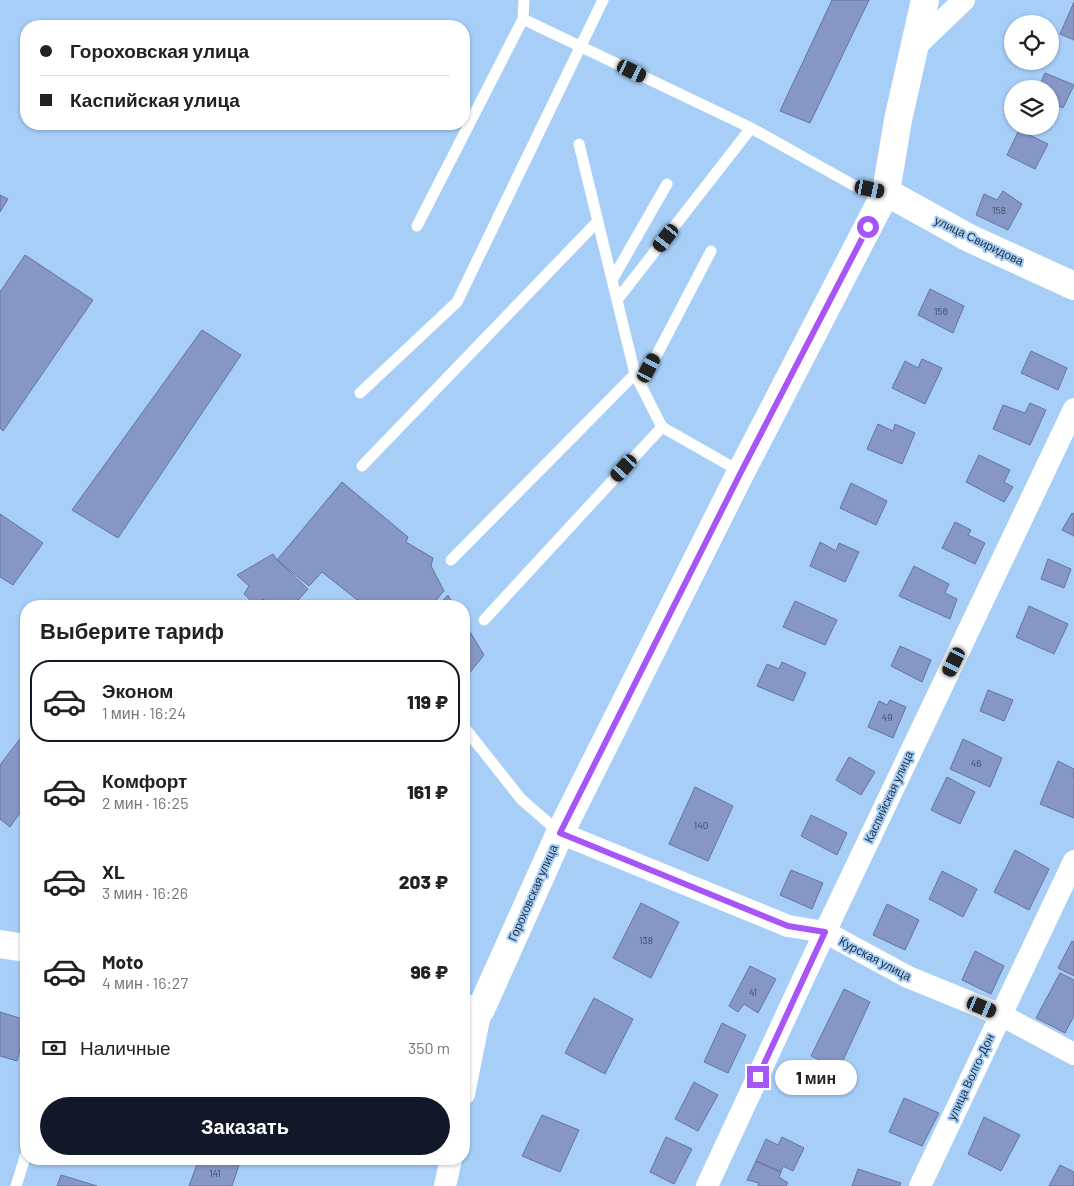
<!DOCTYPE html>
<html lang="ru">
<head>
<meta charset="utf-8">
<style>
	body { margin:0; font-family:Barlow,sans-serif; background:#f6f6f6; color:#222; height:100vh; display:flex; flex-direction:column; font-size:19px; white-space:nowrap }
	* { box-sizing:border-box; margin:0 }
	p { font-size:16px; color:#767676 }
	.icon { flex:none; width:28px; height:28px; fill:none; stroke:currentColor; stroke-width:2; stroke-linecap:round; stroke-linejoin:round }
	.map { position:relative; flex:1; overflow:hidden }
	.details { position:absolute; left:20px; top:600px; width:450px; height:565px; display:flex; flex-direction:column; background:#fff; border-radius:20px; box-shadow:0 1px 4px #0004 }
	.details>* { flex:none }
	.hud { position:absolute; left:20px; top:20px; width:450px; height:110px; border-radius:20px; box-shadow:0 1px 4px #0004; display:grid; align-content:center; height:110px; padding:0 20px; background:#fff }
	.tools { position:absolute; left:1004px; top:15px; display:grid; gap:10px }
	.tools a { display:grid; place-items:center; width:55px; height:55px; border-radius:50%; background:#fff; box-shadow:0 1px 4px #0004; font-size:25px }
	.end { position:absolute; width:22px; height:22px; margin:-11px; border:6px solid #a855f7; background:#fff; box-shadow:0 0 0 2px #fff }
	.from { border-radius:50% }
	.bubble { position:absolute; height:35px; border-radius:18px; background:#fff; box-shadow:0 1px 4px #0004; font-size:16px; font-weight:800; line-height:35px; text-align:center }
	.car { position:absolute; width:15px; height:30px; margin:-15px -8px; border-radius:6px; box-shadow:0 0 4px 1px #0007; background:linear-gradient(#222 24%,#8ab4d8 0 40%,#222 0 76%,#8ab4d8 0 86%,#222 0) }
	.hud b { display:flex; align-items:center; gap:18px; height:48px; font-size:19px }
	.hud b+b { border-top:1px solid #e0e0e0 }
	.hud i { width:12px; height:12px; background:#222 }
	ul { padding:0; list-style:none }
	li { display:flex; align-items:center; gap:15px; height:82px; margin:0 10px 8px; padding:0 10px; border:2px solid transparent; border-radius:20px }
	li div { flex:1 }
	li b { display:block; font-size:19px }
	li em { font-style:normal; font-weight:800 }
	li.active { border-color:#111827 }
	li>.icon { width:45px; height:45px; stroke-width:1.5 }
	h2 { padding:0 20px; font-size:22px; line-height:60px }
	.pay { display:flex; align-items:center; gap:12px; height:55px; padding:0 20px; font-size:19px }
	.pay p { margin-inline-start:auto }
	.action { display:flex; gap:10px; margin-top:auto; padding:10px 20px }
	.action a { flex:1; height:58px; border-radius:30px; background:#111827; color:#fff; font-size:20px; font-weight:800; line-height:58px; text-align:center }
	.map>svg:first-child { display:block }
</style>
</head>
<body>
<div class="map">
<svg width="1074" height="1186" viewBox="0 0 1074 1186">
	<rect width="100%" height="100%" fill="#a6cef7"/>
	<path fill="#8696c5" stroke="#6575a1" d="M832 0H869L810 123 780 111Z
		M1074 2V40L1060 34Z
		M1045 73 1074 85 1063 108 1050 102V89H1038Z
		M1019 130 1048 144 1035 169 1007 155Z
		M1003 191 1022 204 1008 230 976 215 984 194 997 200Z
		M0 195 8 199 0 212Z
		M25 255 93 300 3 431 0 428V292Z
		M930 289 964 306 953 333 918 315Z
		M202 330 241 355 118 538 72 510Z
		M1031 351 1067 368 1058 390 1021 373Z
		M922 359 942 368 925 404 892 388 905 361 918 368Z
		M1030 403 1046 410 1030 445 993 429 1003 405 1025 413Z
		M878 424 893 431 895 424 915 433 902 464 867 449Z
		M979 455 1010 470 1004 482 1013 487 1004 502 966 482Z
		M342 482 408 537 406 542 433 558 431 566 444 591 431 606H362L364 603 356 599 322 572 309 586 277 560Z
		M851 483 887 501 876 525 840 508Z
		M1072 513 1074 514V536L1062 530Z
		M0 514 43 543 13 585 0 577Z
		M955 522 971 530 968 535 985 543 975 564 942 548Z
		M820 542 836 551 839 543 859 552 845 582 810 566Z
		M273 554 277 560 308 589 293 606H272L263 599 256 606 244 594 249 586 237 575Z
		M1048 559 1071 569 1064 588 1041 579Z
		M914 566 949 584 945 593 957 599 950 619 899 596Z
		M448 595 454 606H438Z
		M795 601 837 620 825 645 783 627Z
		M1029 606 1068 624 1054 654 1016 637Z
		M464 622 484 655 467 676 464 672Z
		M900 646 931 660 922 682 891 666Z
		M782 662 806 673 793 701 757 686 767 664 779 669Z
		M988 690 1013 700 1004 721 980 711Z
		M890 700 906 707 893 738 868 727 879 701 887 705Z
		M26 731V804L10 827 0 819V765Z
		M963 739 1002 758 990 787 950 769Z
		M849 757 875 772 861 795 836 780Z
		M1058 761 1074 769 1073 776 1074 777V818L1040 804Z
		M947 777 975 792 960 824 931 810Z
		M695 787 733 806 708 861 669 844Z
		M811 815 847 833 837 855 801 836Z
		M1015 850 1049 869 1029 910 994 892Z
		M791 870 823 883 812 909 780 895Z
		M942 871 977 889 963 917 929 899Z
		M641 903 679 922 651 978 613 958Z
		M887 904 919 920 905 950 873 935Z
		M1072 941 1074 942V976L1058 968Z
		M975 951 1004 966 991 994 962 980Z
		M750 966 776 979 758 1013 744 1004 738 1012 729 1006Z
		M1060 973 1074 980V1016L1065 1033 1036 1018Z
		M844 989 870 1002 839 1069 811 1056Z
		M594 998 633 1019 605 1074 565 1053Z
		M0 1012 26 1020V1027L17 1061 0 1056Z
		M722 1023 746 1035 728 1073 704 1062Z
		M694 1082 718 1095 698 1131 675 1119Z
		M904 1098 939 1113 922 1146 889 1132Z
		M542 1115 579 1130 560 1172 522 1156Z
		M984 1117 1020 1135 1001 1171 968 1154Z
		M666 1137 692 1149 674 1184 650 1172Z
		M782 1137 804 1148 793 1171 783 1166 781 1172 756 1161 766 1139 778 1145Z
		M199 1159H241L232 1186H189Z
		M756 1161 781 1172 779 1177 788 1183 786 1186H758L759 1183 747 1180Z
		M1060 1165 1074 1172V1186H1049Z
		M858 1169 901 1183 900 1186H852Z
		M61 1175 97 1186H57Z"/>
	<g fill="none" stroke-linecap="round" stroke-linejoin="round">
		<path stroke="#fff" stroke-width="11" d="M524 0 523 19 751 128 855 186 886 192
			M579 144 635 374 662 427
			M417 226 523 19
			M612 280 667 184
			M617 300 751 128
			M641 385 711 251
			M360 393 457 302 603 0
			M362 466 598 221
			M451 560 635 374
			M484 620 662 427 741 472
			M464 727 521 799 560 833
			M16 1186 26 1154"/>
		<path stroke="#fff" stroke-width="22" d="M914 48 964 0
			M560 833 788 926 825 932 908 977 1001 1015 1074 1054
			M464 1094 481 1009
			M445 1186 451 1159
			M707 1186 825 932 1074 409
			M920 1186 1074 861"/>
		<path stroke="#fff" stroke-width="28" d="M886 192 969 238 1074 286
			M0 944 26 948
			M464 1009H481L560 833 741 472 886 192 898 120 925 0"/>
	</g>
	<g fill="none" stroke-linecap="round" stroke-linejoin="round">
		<path stroke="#a855f7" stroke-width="6" d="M758 1077 825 932 788 926 560 833 741 472 868 227"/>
	</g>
	<g text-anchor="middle" stroke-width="4" stroke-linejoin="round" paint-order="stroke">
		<g font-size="10" fill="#3c4c64">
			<text x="999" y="214">158</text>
			<text x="941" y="315">156</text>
			<text x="887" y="721">49</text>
			<text x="976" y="767">46</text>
			<text x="701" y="829">140</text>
			<text x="646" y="944">138</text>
			<text x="753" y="996">41</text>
			<text x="215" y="1177">141</text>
		</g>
		<g font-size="12" fill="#233343" stroke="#a6cef7">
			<text transform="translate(979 241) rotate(26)" y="4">улица Свиридова</text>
			<text transform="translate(889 797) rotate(-65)" y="4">Каспийская улица</text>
			<text transform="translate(533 893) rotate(-66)" y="4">Гороховская улица</text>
			<text transform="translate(875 959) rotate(28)" y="4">Курская улица</text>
			<text transform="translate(971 1077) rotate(-65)" y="4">улица Волго-Дон</text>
		</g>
	</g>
</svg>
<div class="tools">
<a><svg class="icon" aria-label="locate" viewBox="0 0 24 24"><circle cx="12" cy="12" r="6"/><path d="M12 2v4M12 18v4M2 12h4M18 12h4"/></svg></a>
<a><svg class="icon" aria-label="layers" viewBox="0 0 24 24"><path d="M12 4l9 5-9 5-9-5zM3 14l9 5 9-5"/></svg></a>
</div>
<i class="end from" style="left:868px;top:227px"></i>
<i class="end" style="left:758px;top:1077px"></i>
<div class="bubble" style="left:775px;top:1060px;width:82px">1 мин</div>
<i class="car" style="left:632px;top:71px;rotate:116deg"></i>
<i class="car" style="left:870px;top:189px;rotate:102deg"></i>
<i class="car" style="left:666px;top:238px;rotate:218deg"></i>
<i class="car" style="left:649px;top:368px;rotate:28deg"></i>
<i class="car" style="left:624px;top:468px;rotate:222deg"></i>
<i class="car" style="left:954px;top:662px;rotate:206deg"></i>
<i class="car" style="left:982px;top:1007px;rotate:112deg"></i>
<div class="hud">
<b><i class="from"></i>Гороховская улица</b>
<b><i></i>Каспийская улица</b>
</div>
<section class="details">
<h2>Выберите тариф</h2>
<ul>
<li class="active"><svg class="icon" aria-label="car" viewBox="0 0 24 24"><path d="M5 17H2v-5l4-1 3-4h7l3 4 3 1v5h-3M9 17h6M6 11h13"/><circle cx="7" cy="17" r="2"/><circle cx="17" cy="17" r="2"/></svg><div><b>Эконом</b><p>1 мин · 16:24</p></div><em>119 ₽</em></li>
<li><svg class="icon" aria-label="car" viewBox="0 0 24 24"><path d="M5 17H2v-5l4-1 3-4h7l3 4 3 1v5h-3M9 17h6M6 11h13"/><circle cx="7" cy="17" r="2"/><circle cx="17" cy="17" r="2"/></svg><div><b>Комфорт</b><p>2 мин · 16:25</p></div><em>161 ₽</em></li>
<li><svg class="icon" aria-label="car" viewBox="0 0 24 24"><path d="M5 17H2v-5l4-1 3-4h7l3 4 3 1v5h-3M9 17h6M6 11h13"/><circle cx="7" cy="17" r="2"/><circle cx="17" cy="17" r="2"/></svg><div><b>XL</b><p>3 мин · 16:26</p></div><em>203 ₽</em></li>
<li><svg class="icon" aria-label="car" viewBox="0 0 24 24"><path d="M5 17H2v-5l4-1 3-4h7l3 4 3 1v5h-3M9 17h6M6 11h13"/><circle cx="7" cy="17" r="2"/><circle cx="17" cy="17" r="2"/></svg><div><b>Moto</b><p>4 мин · 16:27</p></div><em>96 ₽</em></li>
</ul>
<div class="pay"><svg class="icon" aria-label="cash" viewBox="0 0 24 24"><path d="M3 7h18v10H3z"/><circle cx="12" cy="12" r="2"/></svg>Наличные<p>350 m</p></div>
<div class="action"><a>Заказать</a></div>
</section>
</div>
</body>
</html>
